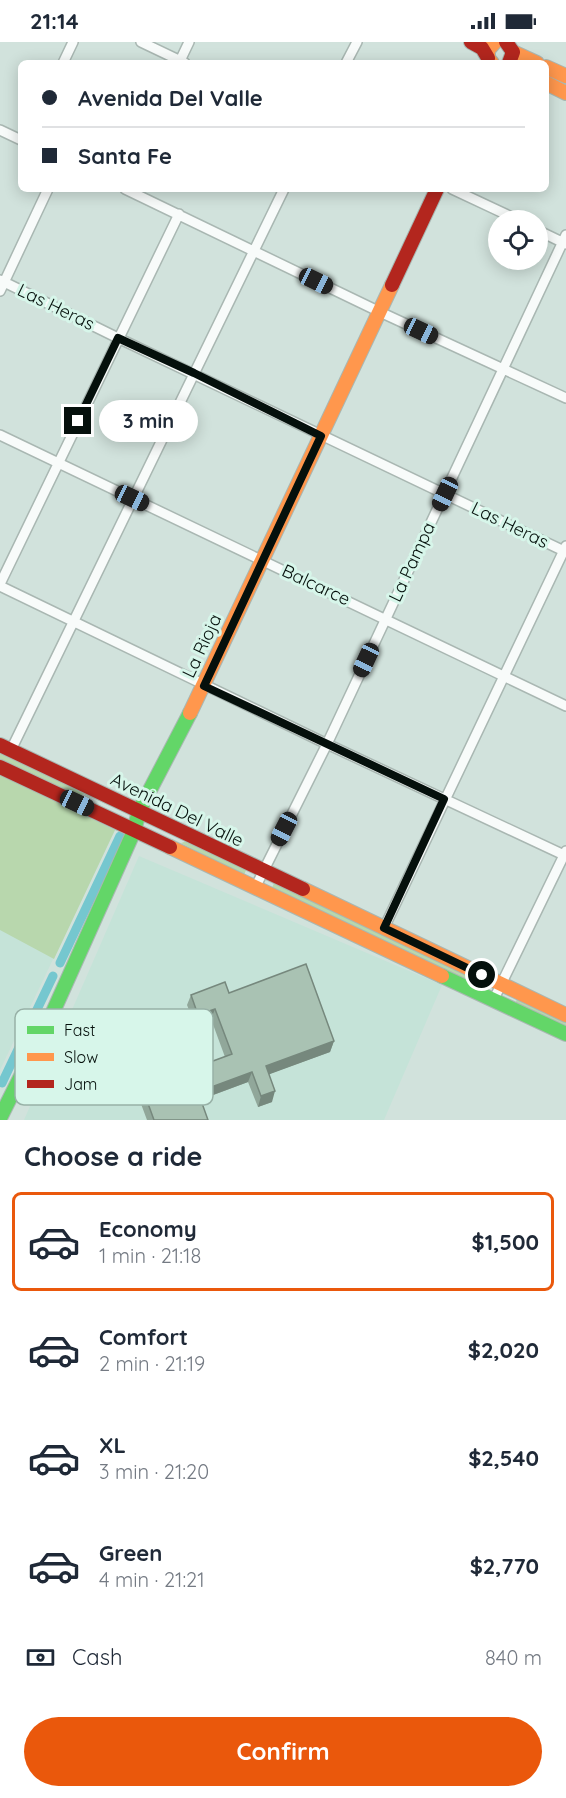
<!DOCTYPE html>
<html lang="en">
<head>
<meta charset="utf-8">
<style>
	body { margin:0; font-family:Quicksand,sans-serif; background:#f2f2f3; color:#1f2937; height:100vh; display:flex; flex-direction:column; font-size:22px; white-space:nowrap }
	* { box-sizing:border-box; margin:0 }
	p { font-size:20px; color:#747a83 }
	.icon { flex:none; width:33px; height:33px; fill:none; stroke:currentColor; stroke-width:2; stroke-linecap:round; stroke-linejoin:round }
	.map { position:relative; height:1078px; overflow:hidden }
	.side { display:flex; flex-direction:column; background:#fff; flex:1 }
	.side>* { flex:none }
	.top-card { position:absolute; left:18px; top:18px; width:531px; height:132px; border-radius:9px; box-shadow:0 3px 15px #0003; display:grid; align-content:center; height:132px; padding:0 24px; background:#fff }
	.fabs { position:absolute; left:488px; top:168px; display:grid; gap:12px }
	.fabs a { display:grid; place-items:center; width:60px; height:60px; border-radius:50%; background:#fff; box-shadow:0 3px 15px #0003; font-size:30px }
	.end { position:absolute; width:27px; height:27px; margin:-14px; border:8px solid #05100c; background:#fff; box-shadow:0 0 0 3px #fff }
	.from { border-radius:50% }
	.bubble { position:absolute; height:42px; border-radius:21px; background:#fff; box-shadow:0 3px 15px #0003; font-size:20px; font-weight:800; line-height:42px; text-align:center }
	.car { position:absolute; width:18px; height:36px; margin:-18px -9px; border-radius:8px; box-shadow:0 0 4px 2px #0007; background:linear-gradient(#222 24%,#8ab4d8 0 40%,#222 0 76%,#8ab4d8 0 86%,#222 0) }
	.top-card b { display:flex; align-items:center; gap:21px; height:57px; font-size:22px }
	.top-card b+b { border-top:2px solid #e0e1e3 }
	.top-card i { width:15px; height:15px; background:#1f2937 }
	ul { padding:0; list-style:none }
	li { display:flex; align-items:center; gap:18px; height:99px; margin:0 12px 9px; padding:0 12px; border:3px solid transparent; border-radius:9px }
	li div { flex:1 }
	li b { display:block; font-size:22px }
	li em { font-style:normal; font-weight:800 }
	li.current { border-color:#ea580c }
	li>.icon { width:54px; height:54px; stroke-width:1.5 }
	h2 { padding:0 24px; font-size:27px; line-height:72px }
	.pay { display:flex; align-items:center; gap:15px; height:66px; padding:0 24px; font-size:22px }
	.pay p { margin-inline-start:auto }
	.primary-button { display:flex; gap:12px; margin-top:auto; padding:12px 24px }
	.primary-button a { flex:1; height:69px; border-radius:36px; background:#ea580c; color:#fff; font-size:24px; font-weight:800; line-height:69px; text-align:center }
	.status { display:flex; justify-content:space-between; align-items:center; height:42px; padding:0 30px; background:#fff; direction:ltr }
	.status svg { height:16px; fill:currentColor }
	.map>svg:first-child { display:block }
</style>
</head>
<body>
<div class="status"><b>21:14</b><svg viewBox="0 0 49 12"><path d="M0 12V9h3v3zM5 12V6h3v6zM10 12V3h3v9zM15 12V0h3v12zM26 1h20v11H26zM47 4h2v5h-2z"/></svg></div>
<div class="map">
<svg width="566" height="1078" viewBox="0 0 566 1078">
	<rect width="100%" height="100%" fill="#d1e2dc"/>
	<path fill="#c5e3d8" d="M0 732 115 788 0 1028Z
		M139 814 442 943 384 1078H24Z"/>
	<path fill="#b8d7ad" d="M0 711 113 765 84 752 78 754 0 717Z
		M0 732 115 788 54 917 0 888Z
		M153 787 181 801 187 799 246 828 244 833Z
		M274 841 485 942 482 946 272 846Z
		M517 957 566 980V986L515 962Z"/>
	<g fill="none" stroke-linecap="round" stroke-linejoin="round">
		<path stroke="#75c7cf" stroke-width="9" d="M60 921 120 794
			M2 1041 53 934"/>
		<defs>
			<path id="street" d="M141 0 185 21
				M63 21 73 0
				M179 21 189 0
				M346 21 357 0
				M0 88 21 98
				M125 147 380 270 566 356
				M452 147 518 178
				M537 188 566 202
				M0 238 118 296 566 510
				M0 249 48 147
				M0 393 566 664
				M0 542 179 172
				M0 544 327 702 566 814
				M11 708 284 147
				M255 846 327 702 566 193
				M384 886 566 504
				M494 957 566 809"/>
			<path id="fast" d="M442 934 566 992
				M0 1076 53 970 134 789 139 769 190 671"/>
			<path id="slow" d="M513 10 537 21
				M492 21 488 16V8L495 0
				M546 25 566 34
				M546 41 566 51
				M190 671 392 243
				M170 805 442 934
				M303 847 566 973"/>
			<path id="jam" d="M471 0 482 6 488 16
				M506 0 513 10 509 21
				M392 243 437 147
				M0 703 303 847
				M0 725 170 805"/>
		</defs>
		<use href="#street" stroke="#a9b7b2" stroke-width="12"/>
		<use href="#fast" stroke="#a9b7b2" stroke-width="16"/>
		<use href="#slow" stroke="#a9b7b2" stroke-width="16"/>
		<use href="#jam" stroke="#a9b7b2" stroke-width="16"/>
		<use href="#street" stroke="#f8fbfa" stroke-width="9"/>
		<use href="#fast" stroke="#63d668" stroke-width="14"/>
		<use href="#slow" stroke="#ff974d" stroke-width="14"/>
		<use href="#jam" stroke="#b3261e" stroke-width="14"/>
	</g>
	<path fill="#91a79a" d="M229 951 334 999 330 1010 269 1032 272 1060 258 1065 248 1040 200 1058 208 1078H147L118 1000 122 990 183 1030 225 1015 211 977 195 983 187 963 191 953Z"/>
	<path fill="#76887d" d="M215 967 211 977 195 983 198 973Z
		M334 999 330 1010 262 1035 266 1024Z
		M252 1030 248 1040 194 1060 198 1050Z
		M275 1049 272 1060 258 1065 261 1054Z"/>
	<path fill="#a9c2b3" stroke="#76887d" stroke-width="1.5" d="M306 922 334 999 266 1024 275 1049 261 1054 252 1030 198 1050 208 1078H154L122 990 163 975 183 1030 232 1012 215 967 198 973 191 953 225 940 229 951Z"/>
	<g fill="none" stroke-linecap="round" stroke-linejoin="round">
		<path stroke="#05100c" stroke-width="8" d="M78 379 118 296 194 331 321 394 204 644 444 757 384 886 482 933"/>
	</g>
	<g text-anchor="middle" stroke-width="6" stroke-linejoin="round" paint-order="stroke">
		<g font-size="18" fill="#05100c" stroke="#d7f6ea">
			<text transform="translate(56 265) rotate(26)" y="6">Las Heras</text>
			<text transform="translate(510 483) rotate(26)" y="6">Las Heras</text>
			<text transform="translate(412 520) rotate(-65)" y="6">La Pampa</text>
			<text transform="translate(316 543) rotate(25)" y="6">Balcarce</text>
			<text transform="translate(202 604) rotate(-65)" y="6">La Rioja</text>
			<text transform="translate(177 768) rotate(26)" y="6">Avenida Del Valle</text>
		</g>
	</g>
	<rect x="15" y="967" width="198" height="96" rx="9" fill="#d7f6ea" stroke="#98b1a7" stroke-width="1.5"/>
	<rect x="27" y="984" width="27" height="8" fill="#63d668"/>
	<rect x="27" y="1011" width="27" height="8" fill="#ff974d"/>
	<rect x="27" y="1038" width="27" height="8" fill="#b3261e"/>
	<g font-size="16" fill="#05100c">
		<text x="64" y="994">Fast</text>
		<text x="64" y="1021">Slow</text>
		<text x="64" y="1048">Jam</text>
	</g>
</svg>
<div class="fabs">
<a><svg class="icon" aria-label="locate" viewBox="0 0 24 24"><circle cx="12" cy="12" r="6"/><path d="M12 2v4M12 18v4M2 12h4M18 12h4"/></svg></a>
</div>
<i class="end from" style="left:482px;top:933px"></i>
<i class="end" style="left:78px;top:379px"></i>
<div class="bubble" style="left:99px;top:358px;width:99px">3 min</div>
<i class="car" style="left:316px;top:239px;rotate:116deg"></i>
<i class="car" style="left:421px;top:289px;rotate:115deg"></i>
<i class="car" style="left:445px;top:452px;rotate:205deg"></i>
<i class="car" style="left:132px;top:456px;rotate:115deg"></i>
<i class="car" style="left:366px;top:618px;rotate:205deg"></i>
<i class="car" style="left:77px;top:761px;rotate:115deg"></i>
<i class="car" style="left:284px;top:787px;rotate:207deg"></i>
<div class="top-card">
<b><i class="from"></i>Avenida Del Valle</b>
<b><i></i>Santa Fe</b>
</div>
</div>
<section class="side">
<h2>Choose a ride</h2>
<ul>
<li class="current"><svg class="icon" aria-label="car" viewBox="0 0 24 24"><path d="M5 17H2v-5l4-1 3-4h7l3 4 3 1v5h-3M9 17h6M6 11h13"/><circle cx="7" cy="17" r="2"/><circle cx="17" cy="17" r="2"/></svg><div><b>Economy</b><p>1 min · 21:18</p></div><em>$1,500</em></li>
<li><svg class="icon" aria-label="car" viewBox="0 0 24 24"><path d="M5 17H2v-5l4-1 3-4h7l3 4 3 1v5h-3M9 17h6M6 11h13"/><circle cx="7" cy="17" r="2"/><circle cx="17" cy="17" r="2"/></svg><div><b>Comfort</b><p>2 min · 21:19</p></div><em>$2,020</em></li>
<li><svg class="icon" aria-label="car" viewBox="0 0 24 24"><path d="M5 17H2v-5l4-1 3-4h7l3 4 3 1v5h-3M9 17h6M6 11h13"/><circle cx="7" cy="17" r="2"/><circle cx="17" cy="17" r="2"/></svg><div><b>XL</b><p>3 min · 21:20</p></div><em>$2,540</em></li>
<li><svg class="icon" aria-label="car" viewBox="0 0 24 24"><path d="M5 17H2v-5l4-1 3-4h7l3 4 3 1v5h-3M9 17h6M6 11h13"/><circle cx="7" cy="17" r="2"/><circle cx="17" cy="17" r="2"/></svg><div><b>Green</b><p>4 min · 21:21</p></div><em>$2,770</em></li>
</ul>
<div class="pay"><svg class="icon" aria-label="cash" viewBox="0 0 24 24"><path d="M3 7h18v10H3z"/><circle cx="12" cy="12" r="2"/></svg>Cash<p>840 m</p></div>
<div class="primary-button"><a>Confirm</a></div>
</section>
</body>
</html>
